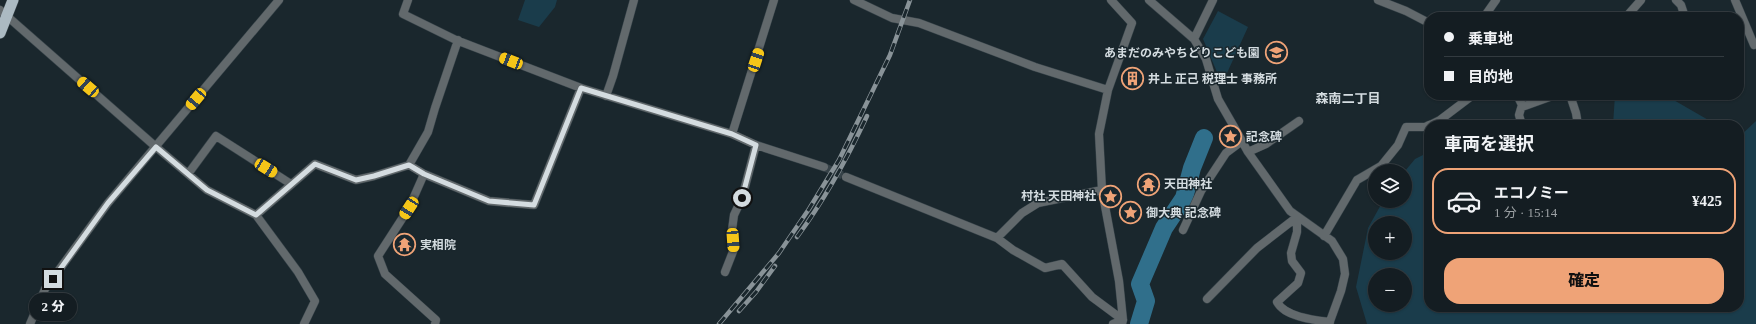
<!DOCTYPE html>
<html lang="ja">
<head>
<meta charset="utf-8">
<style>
	body { margin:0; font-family:"Times New Roman","Noto Sans JP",serif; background:#1d262a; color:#f1f3f6; height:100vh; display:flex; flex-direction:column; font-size:15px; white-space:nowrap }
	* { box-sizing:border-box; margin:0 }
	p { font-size:13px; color:#9da2a5 }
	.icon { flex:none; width:22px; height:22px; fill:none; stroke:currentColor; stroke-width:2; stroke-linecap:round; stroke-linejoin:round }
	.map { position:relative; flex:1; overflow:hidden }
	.drawer { position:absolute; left:1424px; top:120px; width:320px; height:192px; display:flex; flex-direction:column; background:#141d22; border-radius:16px; box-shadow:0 1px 3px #0004,0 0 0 1px #333b40 }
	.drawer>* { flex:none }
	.guide { position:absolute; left:1424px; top:12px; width:320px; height:88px; border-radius:16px; box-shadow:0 1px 3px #0004,0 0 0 1px #333b40; display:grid; align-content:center; height:88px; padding:0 20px; background:#141d22 }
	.controls { position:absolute; left:1368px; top:164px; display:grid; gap:8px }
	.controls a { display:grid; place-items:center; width:44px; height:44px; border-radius:50%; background:#141d22; box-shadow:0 1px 3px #0004,0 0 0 1px #333b40; font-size:20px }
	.end { position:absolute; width:18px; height:18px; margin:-9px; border:5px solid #d4dce0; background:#111; box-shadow:0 0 0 2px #111 }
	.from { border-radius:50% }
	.bubble { position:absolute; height:28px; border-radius:14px; background:#141d22; box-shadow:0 1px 3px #0004,0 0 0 1px #333b40; font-size:13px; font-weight:800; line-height:28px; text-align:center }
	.car { position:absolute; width:12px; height:24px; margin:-12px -6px; border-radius:5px; box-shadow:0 0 3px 1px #0007; background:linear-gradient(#f5c518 24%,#345 0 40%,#f5c518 0 76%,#345 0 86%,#f5c518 0) }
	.guide b { display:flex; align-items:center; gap:14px; height:38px; font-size:15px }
	.guide b+b { border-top:1px solid #333b40 }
	.guide i { width:10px; height:10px; background:#f1f3f6 }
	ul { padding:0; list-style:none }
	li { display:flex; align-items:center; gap:12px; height:66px; margin:0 8px 6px; padding:0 12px; border:2px solid transparent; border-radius:16px }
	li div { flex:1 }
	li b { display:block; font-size:15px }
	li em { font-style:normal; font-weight:800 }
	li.selected { border-color:#efa377 }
	li>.icon { width:36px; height:36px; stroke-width:1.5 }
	h2 { padding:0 20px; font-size:18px; line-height:48px }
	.primary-button { display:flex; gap:8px; margin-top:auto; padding:8px 20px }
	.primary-button a { flex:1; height:46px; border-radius:16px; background:#efa377; color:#111; font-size:16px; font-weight:800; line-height:46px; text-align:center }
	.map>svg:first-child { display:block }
</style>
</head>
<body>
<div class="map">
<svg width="1756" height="324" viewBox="0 0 1756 324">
	<rect width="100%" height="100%" fill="#1a272d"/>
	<path fill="#1a3c4b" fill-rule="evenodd" d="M525 0H557L555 7 539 27 518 20Z
		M1218 11 1248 27 1222 84 1203 39Z
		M1615 95H1665L1717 125H1613Z
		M1756 121V324H1367L1356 287 1368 228 1383 201H1405V171L1415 159 1429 152V307H1739V137ZM1375 223H1405V253H1375ZM1375 275H1405V305H1375Z"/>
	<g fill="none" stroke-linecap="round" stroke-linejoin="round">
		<path stroke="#306f8b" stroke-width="18" d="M1139 324 1146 301 1140 284 1164 228 1184 198 1192 168 1204 138"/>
		<path stroke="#364248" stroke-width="8" stroke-dasharray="8 4" stroke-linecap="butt" d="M824 167 846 177"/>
		<defs>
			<path id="minor" d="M408 0 403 14 456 40 581 88 732 134 756 145 824 167
				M854 0 892 18 919 23 1035 67 1108 90 1132 23 1111 0
				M1149 0 1194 39 1206 59 1218 99 1233 125 1248 152 1290 211 1332 241 1343 259 1345 274 1341 291 1329 324
				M1378 0 1406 11 1429 23
				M1676 0 1681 5 1685 17
				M1735 0 1754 45
				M1484 17 1496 0
				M1626 17 1641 0
				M1194 39 1213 0
				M1108 90 1099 134 1102 190 1119 281 1123 320 1122 324
				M1517 95 1522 105 1519 115 1522 125
				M1570 95 1576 113 1578 125
				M606 96 613 76 634 0
				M1522 107 1555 95
				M1430 125 1440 120 1473 95
				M732 134 774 0
				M156 147 207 190 256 215 298 272 315 301 304 324
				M1248 152 1266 144 1299 121
				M409 165 428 132 435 108 458 40
				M188 174 216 136 291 184
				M424 174 409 208 378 256 385 274 436 320 435 324
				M846 177 997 238 1022 213 1038 203 1102 190
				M256 215 315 164 356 180 374 176 409 165 424 174 489 201 534 205 581 88
				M1297 217V232L1291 253 1292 261 1301 273 1298 283 1277 302C1285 317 1314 320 1330 322
				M1183 230 1201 191 1226 153 1242 141
				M1324 236 1357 180 1381 166 1398 145 1406 127H1425L1429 125
				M997 238 1013 250 1045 268 1062 264 1092 297 1123 320
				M725 272 734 249 732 230 734 215 742 198 756 145
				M1207 299 1257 248 1297 217
				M1113 324 1123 320"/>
			<path id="tertiary" d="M0 10 156 147
				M30 324 45 289 108 203 279 0"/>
			<path id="trunk" d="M0 33 13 0"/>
		</defs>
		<use href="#minor" stroke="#38444a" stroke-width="9"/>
		<use href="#tertiary" stroke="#38444a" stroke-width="9"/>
		<use href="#trunk" stroke="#38444a" stroke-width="12"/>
		<use href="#minor" stroke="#62696c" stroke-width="8"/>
		<use href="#tertiary" stroke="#62696c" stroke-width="8"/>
		<use href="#trunk" stroke="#abbac2" stroke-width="11"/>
		<defs>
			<path id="rail" d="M797 237C825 199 847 159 867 116
				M739 311 756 292 775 266
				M719 324 779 253 809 209 839 160 890 55 910 0"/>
		</defs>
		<use href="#rail" stroke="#899398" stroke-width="4.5"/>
		<use href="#rail" stroke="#1a272d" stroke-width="3" stroke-dasharray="9" stroke-linecap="butt"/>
	</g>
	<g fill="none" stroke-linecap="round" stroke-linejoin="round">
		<path stroke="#d4dce0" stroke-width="5" d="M53 279 108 203 156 147 207 190 256 215 315 164 356 180 374 176 409 165 424 174 489 201 534 205 581 88 732 134 756 145 742 198"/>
	</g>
	<defs>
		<symbol id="school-ring" viewBox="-11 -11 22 22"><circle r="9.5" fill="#1a272d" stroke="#efa377" stroke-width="1.5"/><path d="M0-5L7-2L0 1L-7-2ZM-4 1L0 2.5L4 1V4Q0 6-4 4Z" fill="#efa377"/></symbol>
		<symbol id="building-ring" viewBox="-11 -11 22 22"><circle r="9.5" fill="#1a272d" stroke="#efa377" stroke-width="1.5"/><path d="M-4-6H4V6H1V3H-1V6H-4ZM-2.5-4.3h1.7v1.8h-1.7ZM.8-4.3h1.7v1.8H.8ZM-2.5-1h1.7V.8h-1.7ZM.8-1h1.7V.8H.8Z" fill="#efa377"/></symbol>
		<symbol id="sight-ring" viewBox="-11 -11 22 22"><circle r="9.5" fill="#1a272d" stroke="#efa377" stroke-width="1.5"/><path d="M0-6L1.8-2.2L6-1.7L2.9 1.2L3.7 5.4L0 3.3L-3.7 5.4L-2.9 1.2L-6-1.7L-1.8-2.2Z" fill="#efa377"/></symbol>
		<symbol id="temple-ring" viewBox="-11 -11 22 22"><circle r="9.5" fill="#1a272d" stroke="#efa377" stroke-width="1.5"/><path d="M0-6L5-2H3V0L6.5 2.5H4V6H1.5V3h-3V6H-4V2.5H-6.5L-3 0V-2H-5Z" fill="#efa377"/></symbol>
	</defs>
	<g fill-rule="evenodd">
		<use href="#school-ring" x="1264" y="40" width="25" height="25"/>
		<use href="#building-ring" x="1120" y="66" width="25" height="25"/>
		<use href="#sight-ring" x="1218" y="124" width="25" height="25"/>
		<use href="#temple-ring" x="1136" y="172" width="25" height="25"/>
		<use href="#sight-ring" x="1098" y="184" width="25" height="25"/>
		<use href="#sight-ring" x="1118" y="200" width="25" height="25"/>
		<use href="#temple-ring" x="392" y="232" width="25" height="25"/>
	</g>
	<g text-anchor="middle" stroke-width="3" stroke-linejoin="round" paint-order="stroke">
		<g font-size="12" font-weight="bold" fill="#d4dce0" stroke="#1a272d" text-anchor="start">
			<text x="1260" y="57" text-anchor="end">あまだのみやちどりこども園</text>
			<text x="1148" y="83">井上 正己 税理士 事務所</text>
			<text x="1246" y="141">記念碑</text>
			<text x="1164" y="188">天田神社</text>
			<text x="1096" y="200" text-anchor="end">村社 天田神社</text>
			<text x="1146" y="217">御大典 記念碑</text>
			<text x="420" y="249">実相院</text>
		</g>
		<g font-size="13" font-weight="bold" fill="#d4dce0" stroke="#1a272d">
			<text x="1348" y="103">森南二丁目</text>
		</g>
	</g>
</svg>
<div class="controls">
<a><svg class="icon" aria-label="layers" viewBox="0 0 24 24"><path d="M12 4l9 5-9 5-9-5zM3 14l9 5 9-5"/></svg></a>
<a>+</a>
<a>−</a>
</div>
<i class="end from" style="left:742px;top:198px"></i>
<i class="end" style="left:53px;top:279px"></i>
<div class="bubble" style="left:29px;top:293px;width:48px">2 分</div>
<i class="car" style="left:756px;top:60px;rotate:18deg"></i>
<i class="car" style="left:511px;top:61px;rotate:291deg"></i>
<i class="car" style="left:88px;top:87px;rotate:311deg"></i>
<i class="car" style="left:196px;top:99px;rotate:220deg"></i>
<i class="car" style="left:266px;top:168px;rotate:122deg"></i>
<i class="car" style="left:409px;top:208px;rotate:213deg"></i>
<i class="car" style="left:733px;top:240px;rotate:176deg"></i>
<div class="guide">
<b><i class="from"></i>乗車地</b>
<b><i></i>目的地</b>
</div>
<section class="drawer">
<h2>車両を選択</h2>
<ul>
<li class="selected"><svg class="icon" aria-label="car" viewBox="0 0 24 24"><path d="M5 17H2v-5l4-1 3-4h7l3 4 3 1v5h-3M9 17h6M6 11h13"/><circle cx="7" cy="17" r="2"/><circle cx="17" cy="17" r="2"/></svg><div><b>エコノミー</b><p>1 分 · 15:14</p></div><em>¥425</em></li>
</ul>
<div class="primary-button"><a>確定</a></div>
</section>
</div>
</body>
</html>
